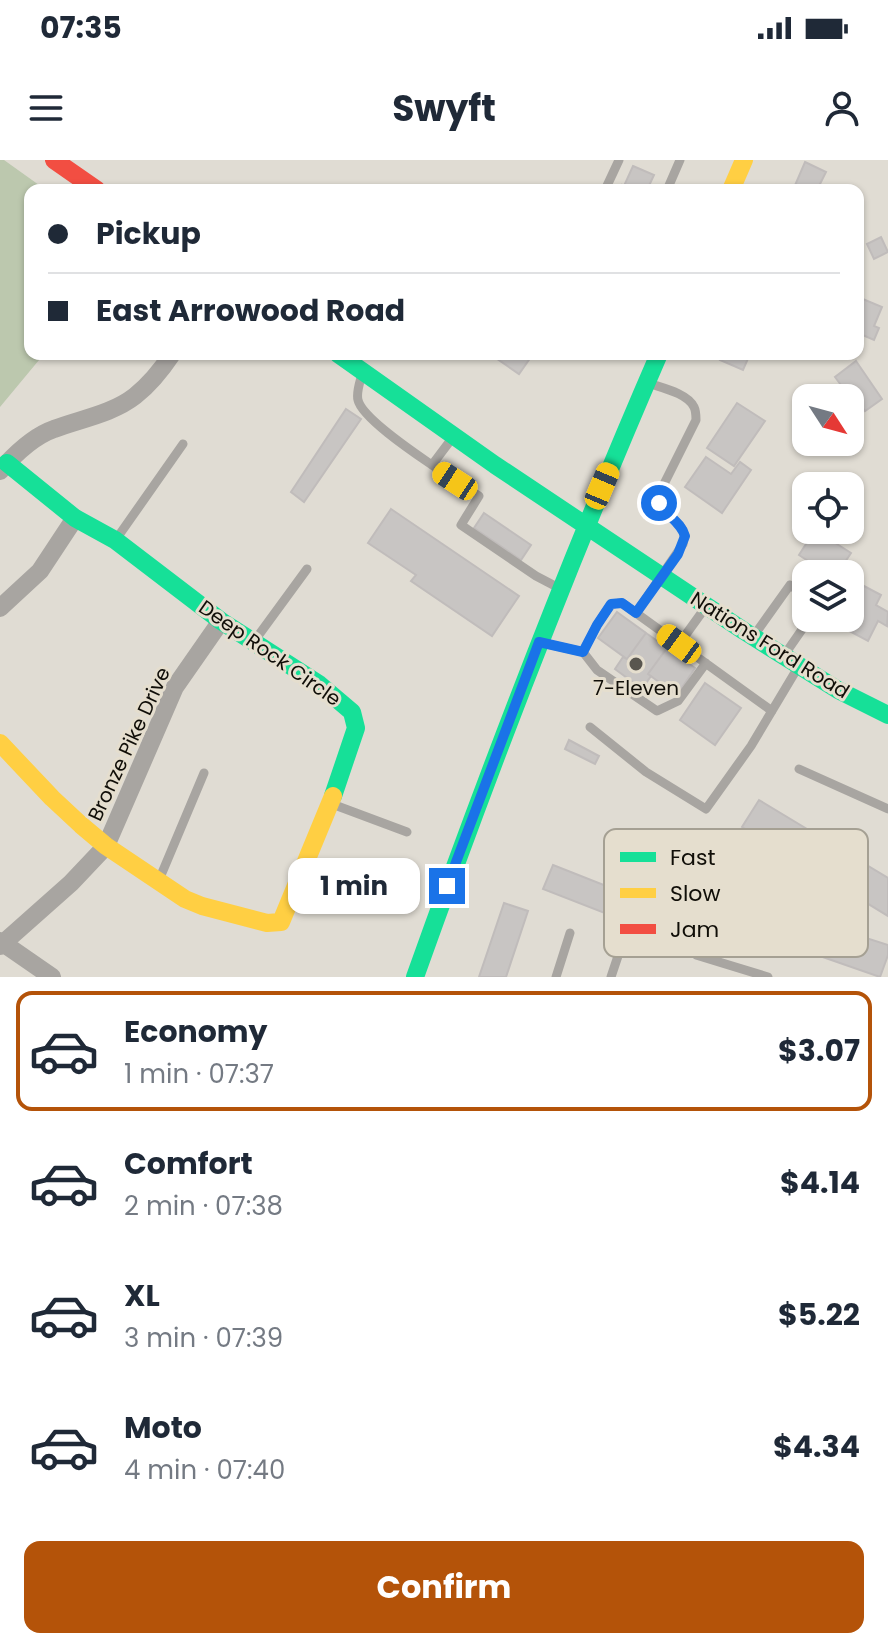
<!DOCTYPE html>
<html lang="en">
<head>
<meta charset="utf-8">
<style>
	body { margin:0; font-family:Poppins,sans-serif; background:#f2f2f3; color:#1f2937; height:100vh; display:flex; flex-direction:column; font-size:30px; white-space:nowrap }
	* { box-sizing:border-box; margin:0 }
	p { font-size:26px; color:#747a83 }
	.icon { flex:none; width:44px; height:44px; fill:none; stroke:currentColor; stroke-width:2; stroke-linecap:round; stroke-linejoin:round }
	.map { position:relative; height:817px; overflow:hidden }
	.details { display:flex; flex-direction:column; background:#fff; flex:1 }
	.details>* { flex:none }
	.hud { position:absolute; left:24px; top:24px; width:840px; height:176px; border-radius:16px; box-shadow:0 2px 6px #0004; display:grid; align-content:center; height:176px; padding:0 24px; background:#fff }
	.needle { width:52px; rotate:126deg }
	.fabs { position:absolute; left:792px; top:224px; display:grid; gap:16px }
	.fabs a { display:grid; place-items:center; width:72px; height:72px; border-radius:16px; background:#fff; box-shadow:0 2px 6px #0004; font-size:40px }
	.end { position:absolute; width:36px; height:36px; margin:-18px; border:10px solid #1a73e8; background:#fff; box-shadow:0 0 0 4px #fff }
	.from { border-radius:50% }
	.bubble { position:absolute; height:56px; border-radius:16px; background:#fff; box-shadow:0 2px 6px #0004; font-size:26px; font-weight:700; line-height:56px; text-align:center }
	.car { position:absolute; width:24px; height:48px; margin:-24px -12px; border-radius:10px; box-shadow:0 0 6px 2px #0007; background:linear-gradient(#f5c518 24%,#345 0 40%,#f5c518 0 76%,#345 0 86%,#f5c518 0) }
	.hud b { display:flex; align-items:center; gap:28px; height:76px; font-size:30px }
	.hud b+b { border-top:2px solid #e0e1e3 }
	.hud i { width:20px; height:20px; background:#1f2937 }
	ul { padding:14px 0 0; list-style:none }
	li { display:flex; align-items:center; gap:24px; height:120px; margin:0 16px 12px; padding:0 8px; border:4px solid transparent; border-radius:16px }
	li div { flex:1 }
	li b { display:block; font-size:30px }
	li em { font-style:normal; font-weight:700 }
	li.active { border-color:#b45309 }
	li>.icon { width:72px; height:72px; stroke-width:1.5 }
	.button { display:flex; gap:16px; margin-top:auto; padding:16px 24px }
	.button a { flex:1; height:92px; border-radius:16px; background:#b45309; color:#fff; font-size:32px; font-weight:700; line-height:92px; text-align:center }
	.status { display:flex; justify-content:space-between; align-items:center; height:56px; padding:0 40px; background:#fff; direction:ltr }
	.status svg { height:22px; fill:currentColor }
	header { display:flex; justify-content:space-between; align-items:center; height:104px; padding:0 24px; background:#fff; font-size:36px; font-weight:700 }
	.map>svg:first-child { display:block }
</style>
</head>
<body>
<div class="status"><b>07:35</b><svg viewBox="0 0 49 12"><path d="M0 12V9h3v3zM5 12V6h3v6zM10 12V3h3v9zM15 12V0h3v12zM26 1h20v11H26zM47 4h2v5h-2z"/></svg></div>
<header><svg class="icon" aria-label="menu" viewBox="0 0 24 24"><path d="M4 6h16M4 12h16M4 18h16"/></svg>Swyft<svg class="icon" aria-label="person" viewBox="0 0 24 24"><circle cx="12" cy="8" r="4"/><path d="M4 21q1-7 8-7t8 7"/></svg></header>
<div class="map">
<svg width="888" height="817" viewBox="0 0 888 817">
	<rect width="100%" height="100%" fill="#e0dcd3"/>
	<path fill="#bcc8ae" d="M0 0H4L46 30H30V194H44L0 247Z"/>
	<path fill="#c8c5c3" stroke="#c0bcbb" stroke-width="2" d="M805 2 826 12 817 30H793Z
		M633 6 654 15 647 30H620L622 25 624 26Z
		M881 77 888 92 874 99 867 84Z
		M858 137 882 147 874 166 879 168 874 180 858 173Z
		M490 194H533L519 214Z
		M723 194H750L743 210 720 200Z
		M856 201 882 239 865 251 848 227 844 229 835 217Z
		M737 243 765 261 734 306 707 288Z
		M346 249 361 259 304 342 291 332Z
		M706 297 731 314 740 302 751 310 722 353 685 327Z
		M391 349 519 436 492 476 411 421 416 415 368 383Z
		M484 353 531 385 521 400 474 368Z
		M815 370 851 393 837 414H828L799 395Z
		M862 425 881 435 876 445 888 452 887 466 878 461 868 481 840 466 844 458H850V447Z
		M617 452 646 473 627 499 598 478Z
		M646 473 667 488 648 514 651 516 642 529 615 509 623 497 627 499Z
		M667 488 695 508 677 535 648 514Z
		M705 523 741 548 715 585 680 560Z
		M569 580 599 596 595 604 565 589Z
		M759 640 888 718V756L742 667Z
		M553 705 647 742 638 766 543 729Z
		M716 726 826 765 888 785V795L880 817 705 756Z
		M504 743 528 751 506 817H479Z"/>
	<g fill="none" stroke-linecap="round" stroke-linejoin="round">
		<path stroke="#a8a5a1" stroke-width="9" d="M605 30 619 0
			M667 30 680 0
			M362 214C360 222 356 232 358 240 362 258 416 294 432 305L453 277
			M648 223C662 228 687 233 694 247 696 251 696 256 696 260L660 332C658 361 690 358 683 384L636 453 772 551
			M432 305 479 336 461 365 536 416 557 427
			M117 378 183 284
			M755 474 790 425 806 436
			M255 480 307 409
			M543 483 583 492 597 465 611 444 622 443 636 453
			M679 484 705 448
			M583 492 597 510 657 551 678 541 706 503
			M785 494 810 458
			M590 567 646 612 706 649 751 586 797 509
			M799 609 888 649
			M332 644 407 672
			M159 720 204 613
			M696 795 768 817
			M556 817 570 773
			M611 817 618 796"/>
		<path stroke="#a8a5a1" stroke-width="18" d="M0 311C14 295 34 276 54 269 80 259 112 254 135 236 149 225 162 209 172 194
			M0 448 40 411 75 358
			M0 781 52 817
			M0 786 71 723 106 686 175 527 221 461"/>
		<path stroke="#16e098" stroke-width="18" d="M338 194 495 305 744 471 838 530 888 555
			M7 303 75 358 115 380 221 461 319 524 352 552 356 568 333 636
			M415 817C490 607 570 399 659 194"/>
		<path stroke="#ffcf43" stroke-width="18" d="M731 30 744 0
			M0 583 52 638 81 665 106 686 185 739 202 746 267 763 281 762 333 636"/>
		<path stroke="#f24e42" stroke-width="18" d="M54 0 97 30"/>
	</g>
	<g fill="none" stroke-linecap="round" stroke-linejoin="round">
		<path stroke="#1a73e8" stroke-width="10" d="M447 726 539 482 583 492 597 465 611 444 622 443 636 453 678 394 685 376C681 362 667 356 659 343"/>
	</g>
	<circle fill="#59564f" stroke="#e5dece" stroke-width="3" cx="636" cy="504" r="8"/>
	<g text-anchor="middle" stroke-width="6" stroke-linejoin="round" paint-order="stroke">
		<g font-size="20" fill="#100e08" stroke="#e5dece">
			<text transform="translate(770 485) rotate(32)" y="7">Nations Ford Road</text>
			<text transform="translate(270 493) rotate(35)" y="7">Deep Rock Circle</text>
			<text transform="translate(129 584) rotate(-65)" y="7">Bronze Pike Drive</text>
		</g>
		<g font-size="20" fill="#100e08" stroke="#e5dece">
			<text x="636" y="535">7-Eleven</text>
		</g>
	</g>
	<rect x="604" y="669" width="264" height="128" rx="12" fill="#e5dece" stroke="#a5a093" stroke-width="2"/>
	<rect x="620" y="692" width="36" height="10" fill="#16e098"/>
	<rect x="620" y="728" width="36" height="10" fill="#ffcf43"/>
	<rect x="620" y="764" width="36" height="10" fill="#f24e42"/>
	<g font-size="22" fill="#100e08">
		<text x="670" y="705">Fast</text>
		<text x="670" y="741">Slow</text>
		<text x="670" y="777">Jam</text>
	</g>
</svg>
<div class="fabs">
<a><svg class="needle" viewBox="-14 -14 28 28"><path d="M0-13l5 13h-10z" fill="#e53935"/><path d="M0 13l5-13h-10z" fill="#747a83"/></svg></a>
<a><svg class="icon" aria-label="locate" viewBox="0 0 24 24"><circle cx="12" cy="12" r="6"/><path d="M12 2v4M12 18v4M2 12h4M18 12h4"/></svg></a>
<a><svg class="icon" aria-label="layers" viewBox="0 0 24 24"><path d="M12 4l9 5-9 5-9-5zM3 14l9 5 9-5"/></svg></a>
</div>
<i class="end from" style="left:659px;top:343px"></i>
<i class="end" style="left:447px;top:726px"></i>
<div class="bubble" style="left:288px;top:698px;width:132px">1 min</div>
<i class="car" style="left:455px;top:321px;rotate:303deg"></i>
<i class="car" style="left:602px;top:326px;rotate:23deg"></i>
<i class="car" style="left:679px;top:484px;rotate:306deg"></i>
<div class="hud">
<b><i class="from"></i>Pickup</b>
<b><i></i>East Arrowood Road</b>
</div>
</div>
<section class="details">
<ul>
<li class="active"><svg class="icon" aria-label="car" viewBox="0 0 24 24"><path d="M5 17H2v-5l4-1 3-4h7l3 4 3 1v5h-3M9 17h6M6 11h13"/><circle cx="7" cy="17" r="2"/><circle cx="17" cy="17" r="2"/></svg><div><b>Economy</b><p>1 min · 07:37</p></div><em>$3.07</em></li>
<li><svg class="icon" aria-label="car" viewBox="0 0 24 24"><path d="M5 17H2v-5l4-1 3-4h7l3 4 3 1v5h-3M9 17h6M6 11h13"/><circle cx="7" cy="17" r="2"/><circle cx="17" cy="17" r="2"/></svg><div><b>Comfort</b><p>2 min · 07:38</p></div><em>$4.14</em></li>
<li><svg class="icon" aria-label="car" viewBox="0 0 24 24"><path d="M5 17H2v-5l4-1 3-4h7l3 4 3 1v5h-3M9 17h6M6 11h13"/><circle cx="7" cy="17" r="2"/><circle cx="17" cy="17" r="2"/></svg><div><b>XL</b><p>3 min · 07:39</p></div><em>$5.22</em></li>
<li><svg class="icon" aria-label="car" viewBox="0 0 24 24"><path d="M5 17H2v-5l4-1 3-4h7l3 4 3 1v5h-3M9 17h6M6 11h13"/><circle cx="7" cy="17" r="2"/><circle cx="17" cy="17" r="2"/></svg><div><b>Moto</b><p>4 min · 07:40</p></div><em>$4.34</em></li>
</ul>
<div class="button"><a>Confirm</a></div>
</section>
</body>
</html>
